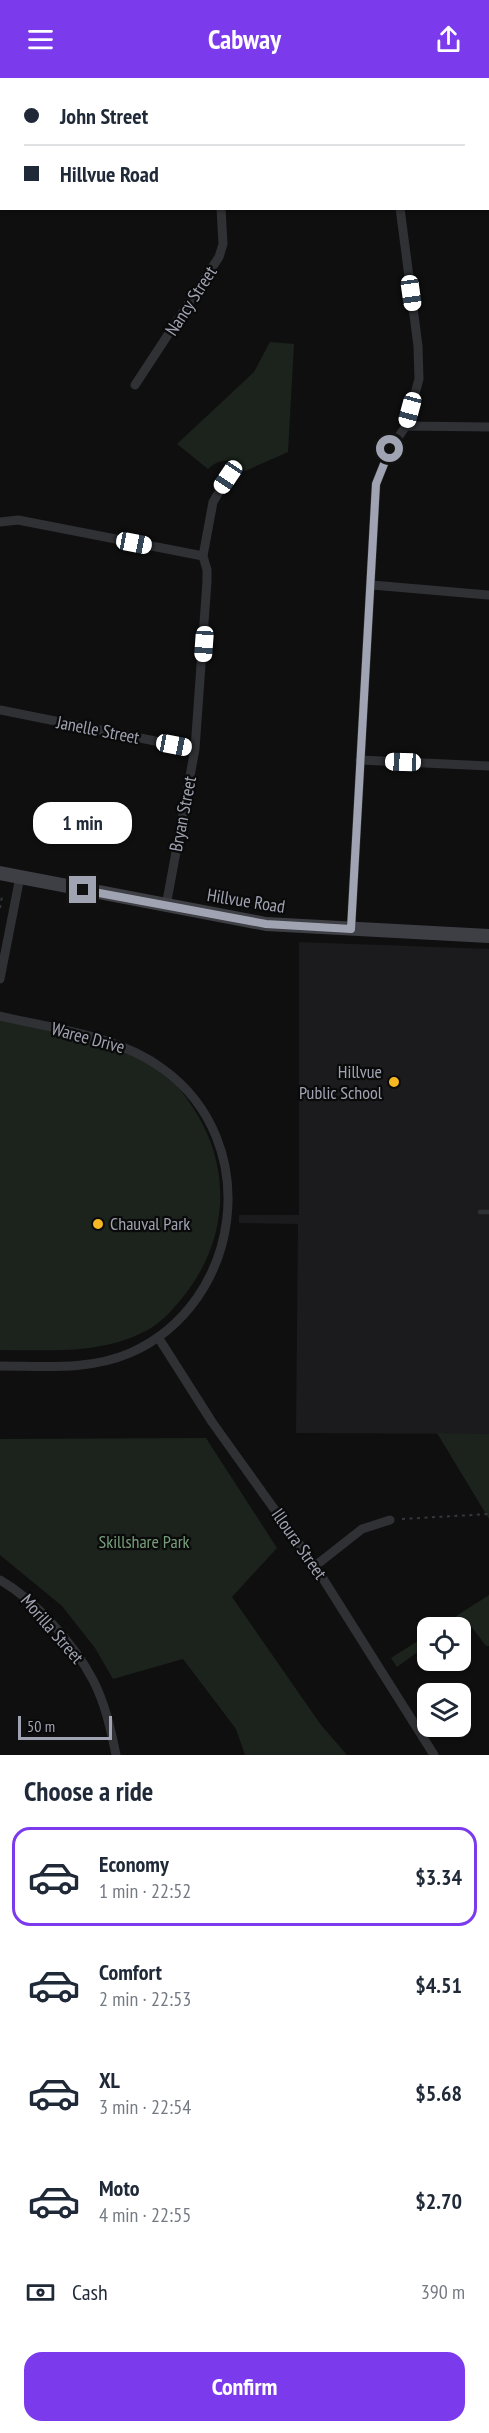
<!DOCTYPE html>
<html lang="en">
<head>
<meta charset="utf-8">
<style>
	body { margin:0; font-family:"PT Sans Narrow",sans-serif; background:#f6f6f7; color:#1f2937; height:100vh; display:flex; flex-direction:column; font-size:22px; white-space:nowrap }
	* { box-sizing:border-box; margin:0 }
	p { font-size:20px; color:#747a83 }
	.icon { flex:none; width:33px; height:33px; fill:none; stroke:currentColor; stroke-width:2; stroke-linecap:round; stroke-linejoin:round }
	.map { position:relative; height:1677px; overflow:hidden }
	.panel { display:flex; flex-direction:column; background:#fff; flex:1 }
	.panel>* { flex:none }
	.guide { position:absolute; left:0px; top:0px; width:489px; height:132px; box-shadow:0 2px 4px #0004; display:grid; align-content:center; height:132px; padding:0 24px; background:#fff }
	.fabs { position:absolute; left:417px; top:1539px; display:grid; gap:12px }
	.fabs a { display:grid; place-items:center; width:54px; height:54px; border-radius:12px; background:#fff; box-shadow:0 2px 4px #0004; font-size:30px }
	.scale { position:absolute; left:18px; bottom:15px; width:94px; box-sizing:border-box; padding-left:6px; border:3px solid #a0a4b2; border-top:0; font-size:16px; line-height:21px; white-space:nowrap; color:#a0a4b2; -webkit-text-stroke:4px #0a0a0b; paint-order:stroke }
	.end { position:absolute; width:27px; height:27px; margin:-14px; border:8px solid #a0a4b2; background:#111; box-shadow:0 0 0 3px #111 }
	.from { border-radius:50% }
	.bubble { position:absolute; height:42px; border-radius:18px; background:#fff; box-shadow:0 2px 4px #0004; font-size:20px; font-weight:600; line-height:42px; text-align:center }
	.car { position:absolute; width:18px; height:36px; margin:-18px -9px; border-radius:8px; box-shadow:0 0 4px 2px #0007; background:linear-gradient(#fff 24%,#345 0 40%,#fff 0 76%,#345 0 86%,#fff 0) }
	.guide b { display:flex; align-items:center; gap:21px; height:57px; font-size:22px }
	.guide b+b { border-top:2px solid #e0e1e3 }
	.guide i { width:15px; height:15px; background:#1f2937 }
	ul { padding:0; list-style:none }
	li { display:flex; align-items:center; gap:18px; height:99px; margin:0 12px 9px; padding:0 12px; border:3px solid transparent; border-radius:18px }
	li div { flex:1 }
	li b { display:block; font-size:22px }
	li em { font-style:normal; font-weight:600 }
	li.selected { border-color:#7c3aed }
	li>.icon { width:54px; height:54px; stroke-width:1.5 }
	h2 { padding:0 24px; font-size:27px; line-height:72px }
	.pay { display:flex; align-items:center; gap:15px; height:66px; padding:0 24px; font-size:22px }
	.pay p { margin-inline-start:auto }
	.cta { display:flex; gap:12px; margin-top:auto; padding:12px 24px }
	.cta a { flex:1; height:69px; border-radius:18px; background:#7c3aed; color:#fff; font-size:24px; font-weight:600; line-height:69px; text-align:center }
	header { display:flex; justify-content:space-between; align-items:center; height:78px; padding:0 24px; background:#7c3aed; color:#fff; font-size:27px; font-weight:600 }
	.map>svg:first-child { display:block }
</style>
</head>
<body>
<header><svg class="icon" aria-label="menu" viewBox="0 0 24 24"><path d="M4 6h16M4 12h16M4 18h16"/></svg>Cabway<svg class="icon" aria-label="share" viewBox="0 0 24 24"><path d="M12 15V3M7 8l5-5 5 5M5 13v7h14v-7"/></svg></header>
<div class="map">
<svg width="489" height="1677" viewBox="0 0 489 1677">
	<rect width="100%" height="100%" fill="#0f0f10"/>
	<path fill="#1b1b1d" d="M299 864 489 871V1356L296 1355 298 1146 239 1145V1137H299Z"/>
	<path fill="#1b231c" d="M270 264 294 266 288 374 245 393C235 378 220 380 208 391L177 366 254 294Z
		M0 940C44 951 115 962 152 986 166 994 178 1008 187 1021 233 1083 231 1159 183 1219 175 1229 163 1243 151 1250 105 1277 52 1272 0 1272Z
		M437 1355 489 1356V1441Z
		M206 1360 277 1470 232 1519 321 1647 347 1677H245L236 1651 183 1581 113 1601 95 1570 62 1528 0 1477V1361Z
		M489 1517V1568H486L465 1540 452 1549H439Z
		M427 1557V1567L397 1589 391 1580Z"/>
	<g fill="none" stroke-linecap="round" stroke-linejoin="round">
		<path stroke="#36373c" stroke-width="2" stroke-dasharray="3 4.5" stroke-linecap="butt" d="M0 830 2 818
			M402 1441 489 1436"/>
		<path stroke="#303135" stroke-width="4.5" d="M16 2 17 0
			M0 40 2 37
			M480 1134H489"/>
		<path stroke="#303135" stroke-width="9" d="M204 0V2
			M383 0 384 2
			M135 307 219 179 223 166 221 130
			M406 348 489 349
			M0 444 18 442 203 478
			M372 507 488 517
			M0 632 195 671
			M360 682 489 688
			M166 828 195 671 207 503V492L203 478 213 424 228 399
			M351 851 376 406 390 371 406 348 419 301 418 268 400 130
			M0 901 20 799
			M0 938C54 951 117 957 163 991 264 1064 243 1225 130 1275 88 1293 44 1288 0 1288
			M158 1259 212 1344 315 1488 434 1677
			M315 1488 362 1451 390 1442
			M0 1502C35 1522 74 1566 93 1602 105 1625 111 1652 116 1677"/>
		<path stroke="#3e3f45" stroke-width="14" d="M0 795 266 846 489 858"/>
	</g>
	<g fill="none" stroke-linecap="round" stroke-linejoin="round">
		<path stroke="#a0a4b2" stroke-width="8" d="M83 812 266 846 351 851 376 406 390 371"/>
	</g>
	<g fill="#f5b723" stroke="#0a0a0b" stroke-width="2">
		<circle cx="394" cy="1004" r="6"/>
		<circle cx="98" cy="1146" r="6"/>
	</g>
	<g text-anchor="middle" stroke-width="4.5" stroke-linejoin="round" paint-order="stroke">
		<g font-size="18" fill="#a0a4b2" stroke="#0a0a0b">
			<text transform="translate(191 223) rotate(-57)" y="6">Nancy Street</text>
			<text transform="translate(98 652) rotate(11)" y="6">Janelle Street</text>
			<text transform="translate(183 736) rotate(-79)" y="6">Bryan Street</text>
			<text transform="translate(246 823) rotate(9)" y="6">Hillvue Road</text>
			<text transform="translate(88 960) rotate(15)" y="6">Waree Drive</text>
			<text transform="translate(299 1466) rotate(55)" y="6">Illoura Street</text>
			<text transform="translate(52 1551) rotate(49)" y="6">Morilla Street</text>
		</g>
		<g font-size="18" fill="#a0a4b2" stroke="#0a0a0b" text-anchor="end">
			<text x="382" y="1000">Hillvue<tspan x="382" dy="21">Public School</tspan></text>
			<text x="110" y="1152" text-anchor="start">Chauval Park</text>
		</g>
		<g font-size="18" fill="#769e7a" stroke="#0a0a0b">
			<text x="144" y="1470">Skillshare Park</text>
		</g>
	</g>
</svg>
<div class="fabs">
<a><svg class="icon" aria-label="locate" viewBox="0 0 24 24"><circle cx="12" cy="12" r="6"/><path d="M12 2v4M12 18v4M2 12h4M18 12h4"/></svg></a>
<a><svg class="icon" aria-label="layers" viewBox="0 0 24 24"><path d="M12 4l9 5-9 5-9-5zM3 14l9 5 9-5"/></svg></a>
</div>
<div class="scale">50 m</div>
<i class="end from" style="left:390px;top:371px"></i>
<i class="end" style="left:83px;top:812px"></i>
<div class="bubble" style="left:33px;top:724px;width:99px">1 min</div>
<i class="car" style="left:411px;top:215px;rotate:172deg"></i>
<i class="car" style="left:410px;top:332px;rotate:195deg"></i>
<i class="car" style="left:228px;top:399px;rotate:214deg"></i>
<i class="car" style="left:134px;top:465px;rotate:101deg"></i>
<i class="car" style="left:204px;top:566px;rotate:184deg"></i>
<i class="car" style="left:174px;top:667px;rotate:101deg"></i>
<i class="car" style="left:403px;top:684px;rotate:272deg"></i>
<div class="guide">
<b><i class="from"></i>John Street</b>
<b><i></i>Hillvue Road</b>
</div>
</div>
<section class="panel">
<h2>Choose a ride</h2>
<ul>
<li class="selected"><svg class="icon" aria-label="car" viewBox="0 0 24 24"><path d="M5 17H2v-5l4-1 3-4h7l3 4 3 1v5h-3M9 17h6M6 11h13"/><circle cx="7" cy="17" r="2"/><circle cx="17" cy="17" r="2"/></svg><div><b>Economy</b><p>1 min · 22:52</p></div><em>$3.34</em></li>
<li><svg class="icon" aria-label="car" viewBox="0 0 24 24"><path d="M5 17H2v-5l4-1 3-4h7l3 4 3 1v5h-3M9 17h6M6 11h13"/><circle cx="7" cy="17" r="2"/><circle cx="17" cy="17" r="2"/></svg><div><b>Comfort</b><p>2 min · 22:53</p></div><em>$4.51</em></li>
<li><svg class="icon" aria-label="car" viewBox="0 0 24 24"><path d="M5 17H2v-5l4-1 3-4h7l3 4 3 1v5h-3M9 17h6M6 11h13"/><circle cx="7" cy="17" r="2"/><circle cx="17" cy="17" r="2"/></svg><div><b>XL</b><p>3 min · 22:54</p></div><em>$5.68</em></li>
<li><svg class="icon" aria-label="car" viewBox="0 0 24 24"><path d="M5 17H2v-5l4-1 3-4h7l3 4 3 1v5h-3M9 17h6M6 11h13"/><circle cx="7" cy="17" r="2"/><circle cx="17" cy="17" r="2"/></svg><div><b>Moto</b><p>4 min · 22:55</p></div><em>$2.70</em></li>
</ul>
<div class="pay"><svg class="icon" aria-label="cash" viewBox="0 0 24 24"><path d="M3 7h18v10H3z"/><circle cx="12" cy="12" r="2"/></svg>Cash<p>390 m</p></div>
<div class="cta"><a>Confirm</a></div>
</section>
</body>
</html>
